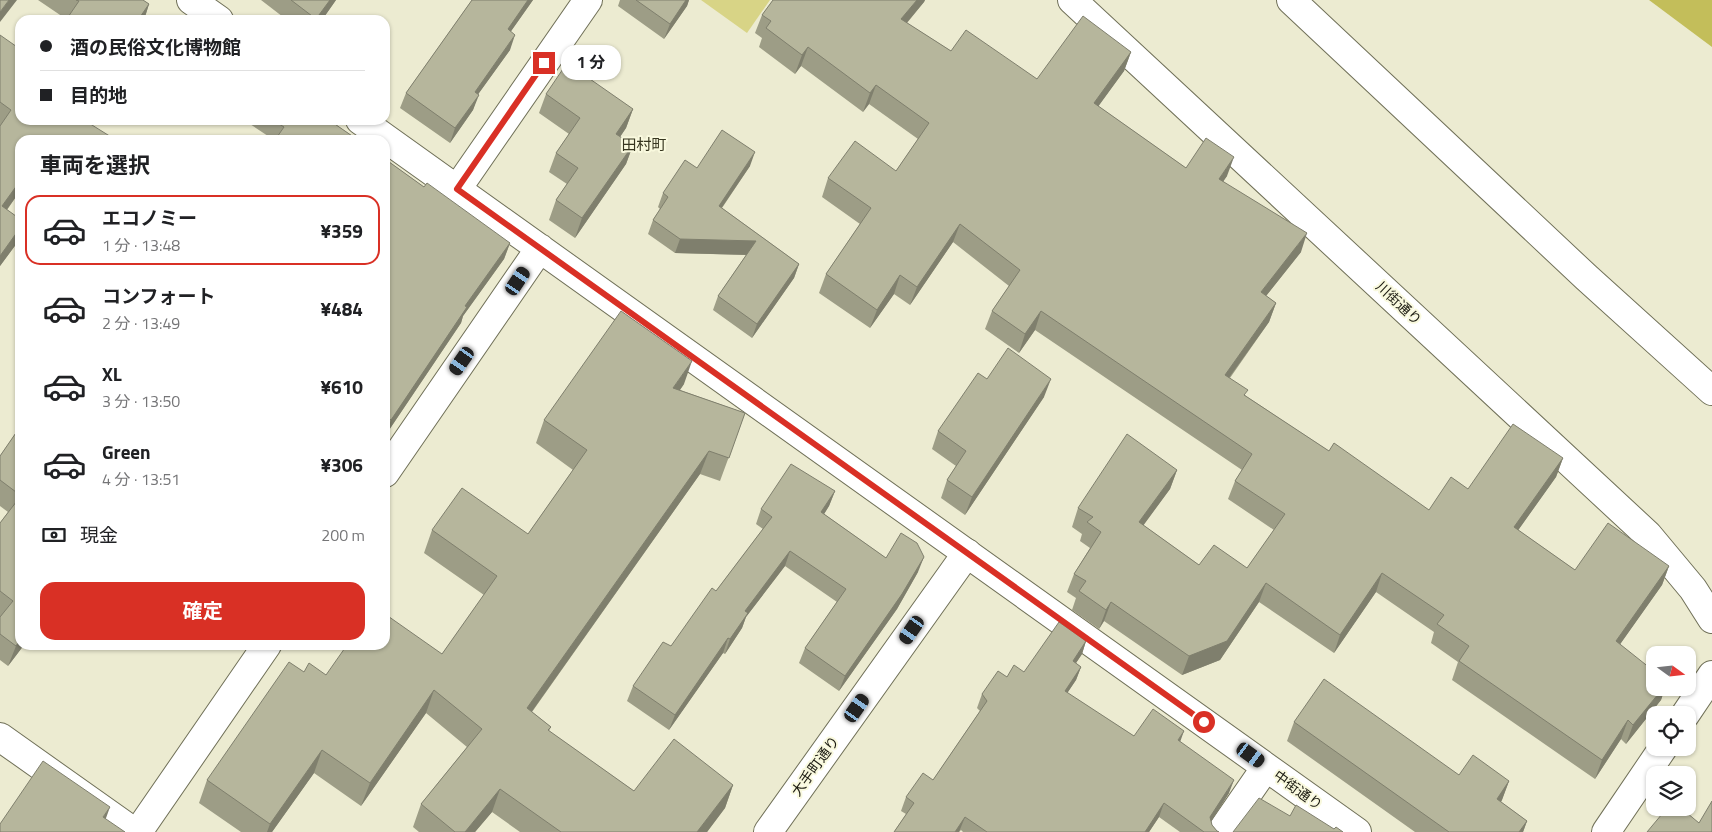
<!DOCTYPE html>
<html lang="ja">
<head>
<meta charset="utf-8">
<style>
	body { margin:0; font-family:"Titillium Web","Noto Sans JP",sans-serif; background:#f6f6f6; color:#202124; height:100vh; display:flex; flex-direction:column; font-size:19px; white-space:nowrap }
	* { box-sizing:border-box; margin:0 }
	p { font-size:16px; color:#757577 }
	.icon { flex:none; width:28px; height:28px; fill:none; stroke:currentColor; stroke-width:2; stroke-linecap:round; stroke-linejoin:round }
	.map { position:relative; flex:1; overflow:hidden }
	.sheet { position:absolute; left:15px; top:135px; width:375px; height:515px; display:flex; flex-direction:column; background:#fff; border-radius:15px; box-shadow:0 1px 4px #0004 }
	.sheet>* { flex:none }
	.banner { position:absolute; left:15px; top:15px; width:375px; height:110px; border-radius:15px; box-shadow:0 1px 4px #0004; display:grid; align-content:center; height:110px; padding:0 25px; background:#fff }
	.needle { width:32px; rotate:105deg }
	.fabs { position:absolute; left:1646px; top:646px; display:grid; gap:10px }
	.fabs a { display:grid; place-items:center; width:50px; height:50px; border-radius:10px; background:#fff; box-shadow:0 1px 4px #0004; font-size:25px }
	.end { position:absolute; width:22px; height:22px; margin:-11px; border:6px solid #d93025; background:#fff; box-shadow:0 0 0 2px #fff }
	.from { border-radius:50% }
	.bubble { position:absolute; height:35px; border-radius:15px; background:#fff; box-shadow:0 1px 4px #0004; font-size:16px; font-weight:700; line-height:35px; text-align:center }
	.car { position:absolute; width:15px; height:30px; margin:-15px -8px; border-radius:6px; box-shadow:0 0 4px 1px #0007; background:linear-gradient(#222 24%,#8ab4d8 0 40%,#222 0 76%,#8ab4d8 0 86%,#222 0) }
	.banner b { display:flex; align-items:center; gap:18px; height:48px; font-size:19px }
	.banner b+b { border-top:1px solid #e0e0e0 }
	.banner i { width:12px; height:12px; background:#202124 }
	ul { padding:0; list-style:none }
	li { display:flex; align-items:center; gap:15px; height:70px; margin:0 10px 8px; padding:0 15px; border:2px solid transparent; border-radius:15px }
	li div { flex:1 }
	li b { display:block; font-size:19px }
	li em { font-style:normal; font-weight:700 }
	li.active { border-color:#d93025 }
	li>.icon { width:45px; height:45px; stroke-width:1.5 }
	h2 { padding:0 25px; font-size:22px; line-height:60px }
	.pay { display:flex; align-items:center; gap:12px; height:55px; padding:0 25px; font-size:19px }
	.pay p { margin-inline-start:auto }
	.primary-button { display:flex; gap:10px; margin-top:auto; padding:10px 25px }
	.primary-button a { flex:1; height:58px; border-radius:15px; background:#d93025; color:#fff; font-size:20px; font-weight:700; line-height:58px; text-align:center }
	.map>svg:first-child { display:block }
</style>
</head>
<body>
<div class="map">
<svg width="1712" height="832" viewBox="0 0 1712 832">
	<rect width="100%" height="100%" fill="#ecebd1"/>
	<path fill="#d8d486" d="M701 0H770L747 33Z"/>
	<path fill="#c3be5a" d="M1649 0H1712V47Z"/>
	<g fill="none" stroke-linecap="round" stroke-linejoin="round">
		<defs>
			<path id="minor" d="M191 0 219 20
				M1291 0 1586 277 1712 391
				M360 120 1357 832
				M457 189 588 0
				M385 473 540 248
				M0 737 134 832
				M138 832 267 645
				M1221 832 1266 767"/>
			<path id="tertiary" d="M1072 0 1648 535 1693 589 1712 619
				M1685 715 1712 675
				M768 832 967 553
				M1606 832 1663 748"/>
		</defs>
		<use href="#minor" stroke="#707058" stroke-width="30"/>
		<use href="#tertiary" stroke="#707058" stroke-width="30"/>
		<use href="#minor" stroke="#fff" stroke-width="28"/>
		<use href="#tertiary" stroke="#fff" stroke-width="28"/>
	</g>
	<path fill="#9d9d86" d="M38 0H143L149 4 144 20H66V19Z
		M261 0H336L322 20H287Z
		M472 0H533L511 31 510 50 478 94 473 110 450 143 400 108 406 93Z
		M620 0H689L687 6 664 39 618 6Z
		M773 0H925L924 2 907 23 951 51 1037 79 1131 52 1124 71 1098 106 1186 168 1227 176 1223 181 1301 252 1266 296 1276 303 1269 322 1230 378 1246 396 1329 451 1429 510 1468 489 1563 458 1556 477 1518 530 1575 570 1669 566 1662 585 1620 644 1655 688H1665L1661 700 1626 744 1621 739 1595 779 1452 680 1458 662 1431 643 1434 632 1376 592 1334 653 1259 602 1220 660 1182 675 1104 621 1099 629 1072 610 1076 598 1067 592 1074 574 1090 548 1080 541 1082 534 1072 527 1078 508 1177 470 1170 489 1143 525 1199 565 1247 568 1274 530 1228 499 1235 481 1242 470 1035 330 1019 353 985 329 992 311 1009 286 953 242 910 305 894 294 870 328 819 293 826 274 860 224 822 197 828 178 896 171 918 139 869 104 863 112 801 66 795 74 759 47 762 38 755 33 762 15Z
		M0 35 20 140V191L7 210 20 219V233L17 243 0 266Z
		M546 94 633 109 626 128 620 137 633 145 626 164 575 238 549 220 556 200 567 184 549 172 556 153 569 134 539 113Z
		M244 120H329L358 140H274Z
		M385 159 424 187 510 243 504 259 463 316 461 323 385 436Z
		M750 166 722 208 799 264 794 278 752 338 713 310 718 296 746 255 675 253 648 234 653 220 660 209 658 207 663 193 697 168Z
		M987 379 1044 397 965 515 941 498 947 480 956 466 932 449 938 431Z
		M684 384 680 390 745 413 720 481 700 474 532 712 551 727 549 731 634 791 733 785 725 808 707 832H520L492 812 475 832H419L413 827 421 804 467 747 426 713 361 806 314 773 272 832H241L199 803 207 780 326 675 442 654 484 595 424 553 432 530 528 534 573 470 536 443 544 420Z
		M20 427V645H24L8 666 0 660V523L8 512 0 506V456Z
		M835 491 829 506 824 514 886 558 918 572 897 609 839 691 799 663 805 648 837 602 785 566 746 617 742 628 725 654 723 653 669 730 627 701 633 686 671 646 716 591 763 529 756 524 761 509Z
		M1086 641 1082 654 1076 663 1081 667 1076 680 1067 693 1134 736 1181 742 1229 793 1211 821 1212 825 1217 831 1219 832H1180L1159 817 1149 832H963L961 830 959 832H894L906 814 901 811 906 797 933 780 980 711 977 708 982 694 1007 677 1024 672Z
		M1294 722 1459 775 1509 781 1501 802 1527 821 1523 832H1415L1287 741Z"/>
	<path fill="#7f7f6d" d="M9 0H17L0 22V12Z
		M330 0H336L322 20H315Z
		M528 0H533L502 44 508 29Z
		M686 0H689L687 6 664 39 670 24Z
		M917 0H925L924 2 894 38 901 19Z
		M149 4 144 20H138Z
		M515 35 510 50 469 107 475 92Z
		M808 47 801 66 795 74 802 55Z
		M1131 52 1124 71 1087 122 1094 103Z
		M876 85 869 104 863 112 870 93Z
		M479 95 473 110 450 143 455 128Z
		M633 109 626 128 609 153 616 134Z
		M633 145 626 164 575 238 582 218Z
		M755 152 750 166 714 219 719 206Z
		M1234 157 1227 176 1212 198 1219 179Z
		M20 181V191L0 219 2 206Z
		M960 224 953 242 910 305 917 287Z
		M20 228V233L17 243 0 266V256Z
		M1307 233 1301 252 1254 311 1261 292Z
		M680 239 756 241 751 255 675 253Z
		M510 243 504 259 463 316 461 323 385 436 391 420 465 306Z
		M799 264 794 278 752 338 757 324Z
		M900 275 894 294 870 328 877 310Z
		M1276 303 1269 322 1218 393 1225 375Z
		M1041 311 1035 330 1019 353 1025 334Z
		M692 361 684 384 665 411 673 388Z
		M1051 379 1044 397 965 515 972 497Z
		M709 451 700 474 518 731 527 708Z
		M1563 458 1556 477 1507 546 1514 527Z
		M1177 470 1170 489 1132 541 1139 522Z
		M835 491 829 506 816 527 821 512Z
		M790 551 785 566 746 617 742 628 725 654 730 639 745 611Z
		M924 557 918 572 897 609 839 691 845 676Z
		M1669 566 1662 585 1609 660 1616 641Z
		M1382 573 1376 592 1334 653 1340 635Z
		M1266 583 1259 602 1220 660 1182 675 1189 656Z
		M1111 602 1104 621 1099 629 1106 610Z
		M728 638 723 653 669 730 675 715Z
		M20 640V645H24L8 666 16 646Z
		M1086 641 1082 654 1068 675 1073 661Z
		M1081 667 1076 680 1060 704 1065 691Z
		M1663 688H1665L1661 700 1626 744 1633 725Z
		M434 690 426 713 361 806 370 783Z
		M1628 720 1621 739 1595 779 1602 760Z
		M1184 731 1179 745 1178 740Z
		M322 750 314 773 272 832H267L270 824Z
		M1234 780 1229 793 1206 830 1210 817Z
		M1509 781 1502 800 1490 819 1497 799Z
		M733 785 725 808 707 832H697Z
		M500 789 492 812 475 832H465Z
		M1164 803 1159 817 1149 832H1145Z
		M110 807 101 832 103 817Z
		M965 817 959 832H955Z
		M1527 821 1523 832H1519Z"/>
	<path fill="#b6b69c" stroke="#7f7f6d" d="M0 0H9L0 12Z
		M76 0H143L149 4 138 20H66L79 1Z
		M291 0H330L316 19Z
		M472 0H528L508 29 515 35 475 92 479 95 455 128 406 93Z
		M636 0H686L670 24Z
		M773 0H917L901 19 951 51 966 30 1037 79 1083 16 1131 52 1094 103 1186 168 1206 138 1234 157 1219 179 1307 233 1261 292 1276 303 1225 375 1248 390 1244 395 1329 451 1334 443 1429 510 1451 477 1468 489 1513 424 1563 458 1514 527 1575 570 1608 523 1669 566 1616 641 1655 672V688H1663L1633 725 1628 720 1602 760 1459 661 1469 646 1437 624 1444 615 1382 573 1340 635 1266 583 1227 641 1189 656 1111 602 1106 610 1079 591 1086 581 1074 574 1101 532 1087 522 1093 517 1078 508 1127 434 1177 470 1139 522 1199 565 1214 545 1247 568 1285 514 1235 481 1252 454 1041 311 1025 334 992 311 1020 270 960 224 917 287 900 275 877 310 826 274 871 208 828 178 855 141 896 171 929 123 876 85 870 93 808 47 802 55 766 28 771 21 762 15Z
		M0 35 20 49V120H84L116 140H20V181L2 206 20 219V228L0 256V126L11 110 0 102Z
		M567 63 633 109 616 134 633 145 582 218 556 200 578 168 556 153 580 118 546 94Z
		M273 120H329L358 140H275L284 127Z
		M722 130 755 152 719 206 799 264 757 324 718 296 756 241 680 239 653 220 668 197 663 193 685 160 697 168Z
		M385 159 424 187 427 183 510 243 465 306 467 307 391 420 385 416Z
		M621 311 692 361 673 388 745 413 729 458 709 451 527 708 551 727 548 730 634 791 674 739 733 785 697 832H561L500 789 465 832H455L421 804 482 729 434 690 370 783 322 750 270 824 207 780 289 662 304 672 309 663 326 675 347 645H385V614L442 654 497 576 432 530 462 488 528 534 587 450 544 420Z
		M1008 348 1051 379 972 497 947 480 966 451 938 431 978 373 987 379Z
		M20 427V495L0 480V456Z
		M791 464 835 491 821 512 886 558 901 533 917 543 924 557 902 594 845 676 805 648 846 589 790 551 745 611 748 613 730 639 728 638 675 715 633 686 663 642 671 646 712 588 716 591 772 517 761 509Z
		M20 497V640L16 646 0 634V617L13 601 0 591V523Z
		M1059 622 1086 641 1073 661 1081 667 1065 691 1134 736 1153 709 1184 731 1178 740 1234 780 1210 817 1212 825 1217 831 1219 832H1204L1164 803 1145 832H987L965 817 955 832H894L914 803 906 797 923 773 933 780 987 701 982 694 998 671 1007 677 1014 665 1024 672Z
		M1324 679 1459 775 1473 755 1509 781 1497 799 1527 821 1519 832H1449L1294 722Z
		M43 761 110 807 103 817 125 832H0V824Z
		M1259 798 1290 816 1296 805 1334 829 1336 827 1343 832H1233Z
		M1712 801V832H1647L1667 808H1681L1699 823Z"/>
	<g fill="none" stroke-linecap="round" stroke-linejoin="round">
		<path stroke="#d93025" stroke-width="6" d="M544 63 457 189 1204 722"/>
	</g>
	<g text-anchor="middle" stroke-width="4" stroke-linejoin="round" paint-order="stroke">
		<g font-size="14" fill="#1b1a11" stroke="#f9f9de">
			<text transform="translate(1399 303) rotate(43)" y="5">川街通り</text>
			<text transform="translate(815 766) rotate(-54)" y="5">大手町通り</text>
			<text transform="translate(1298 790) rotate(36)" y="5">中街通り</text>
		</g>
		<g font-size="15" fill="#36351f" stroke="#f9f9de">
			<text x="644" y="150">田村町</text>
		</g>
	</g>
</svg>
<div class="fabs">
<a><svg class="needle" viewBox="-14 -14 28 28"><path d="M0-13l5 13h-10z" fill="#e53935"/><path d="M0 13l5-13h-10z" fill="#757577"/></svg></a>
<a><svg class="icon" aria-label="locate" viewBox="0 0 24 24"><circle cx="12" cy="12" r="6"/><path d="M12 2v4M12 18v4M2 12h4M18 12h4"/></svg></a>
<a><svg class="icon" aria-label="layers" viewBox="0 0 24 24"><path d="M12 4l9 5-9 5-9-5zM3 14l9 5 9-5"/></svg></a>
</div>
<i class="end from" style="left:1204px;top:722px"></i>
<i class="end" style="left:544px;top:63px"></i>
<div class="bubble" style="left:561px;top:45px;width:60px">1 分</div>
<i class="car" style="left:518px;top:281px;rotate:34deg"></i>
<i class="car" style="left:462px;top:361px;rotate:215deg"></i>
<i class="car" style="left:912px;top:630px;rotate:215deg"></i>
<i class="car" style="left:857px;top:708px;rotate:35deg"></i>
<i class="car" style="left:1251px;top:755px;rotate:126deg"></i>
<div class="banner">
<b><i class="from"></i>酒の民俗文化博物館</b>
<b><i></i>目的地</b>
</div>
<section class="sheet">
<h2>車両を選択</h2>
<ul>
<li class="active"><svg class="icon" aria-label="car" viewBox="0 0 24 24"><path d="M5 17H2v-5l4-1 3-4h7l3 4 3 1v5h-3M9 17h6M6 11h13"/><circle cx="7" cy="17" r="2"/><circle cx="17" cy="17" r="2"/></svg><div><b>エコノミー</b><p>1 分 · 13:48</p></div><em>¥359</em></li>
<li><svg class="icon" aria-label="car" viewBox="0 0 24 24"><path d="M5 17H2v-5l4-1 3-4h7l3 4 3 1v5h-3M9 17h6M6 11h13"/><circle cx="7" cy="17" r="2"/><circle cx="17" cy="17" r="2"/></svg><div><b>コンフォート</b><p>2 分 · 13:49</p></div><em>¥484</em></li>
<li><svg class="icon" aria-label="car" viewBox="0 0 24 24"><path d="M5 17H2v-5l4-1 3-4h7l3 4 3 1v5h-3M9 17h6M6 11h13"/><circle cx="7" cy="17" r="2"/><circle cx="17" cy="17" r="2"/></svg><div><b>XL</b><p>3 分 · 13:50</p></div><em>¥610</em></li>
<li><svg class="icon" aria-label="car" viewBox="0 0 24 24"><path d="M5 17H2v-5l4-1 3-4h7l3 4 3 1v5h-3M9 17h6M6 11h13"/><circle cx="7" cy="17" r="2"/><circle cx="17" cy="17" r="2"/></svg><div><b>Green</b><p>4 分 · 13:51</p></div><em>¥306</em></li>
</ul>
<div class="pay"><svg class="icon" aria-label="cash" viewBox="0 0 24 24"><path d="M3 7h18v10H3z"/><circle cx="12" cy="12" r="2"/></svg>現金<p>200 m</p></div>
<div class="primary-button"><a>確定</a></div>
</section>
</div>
</body>
</html>
